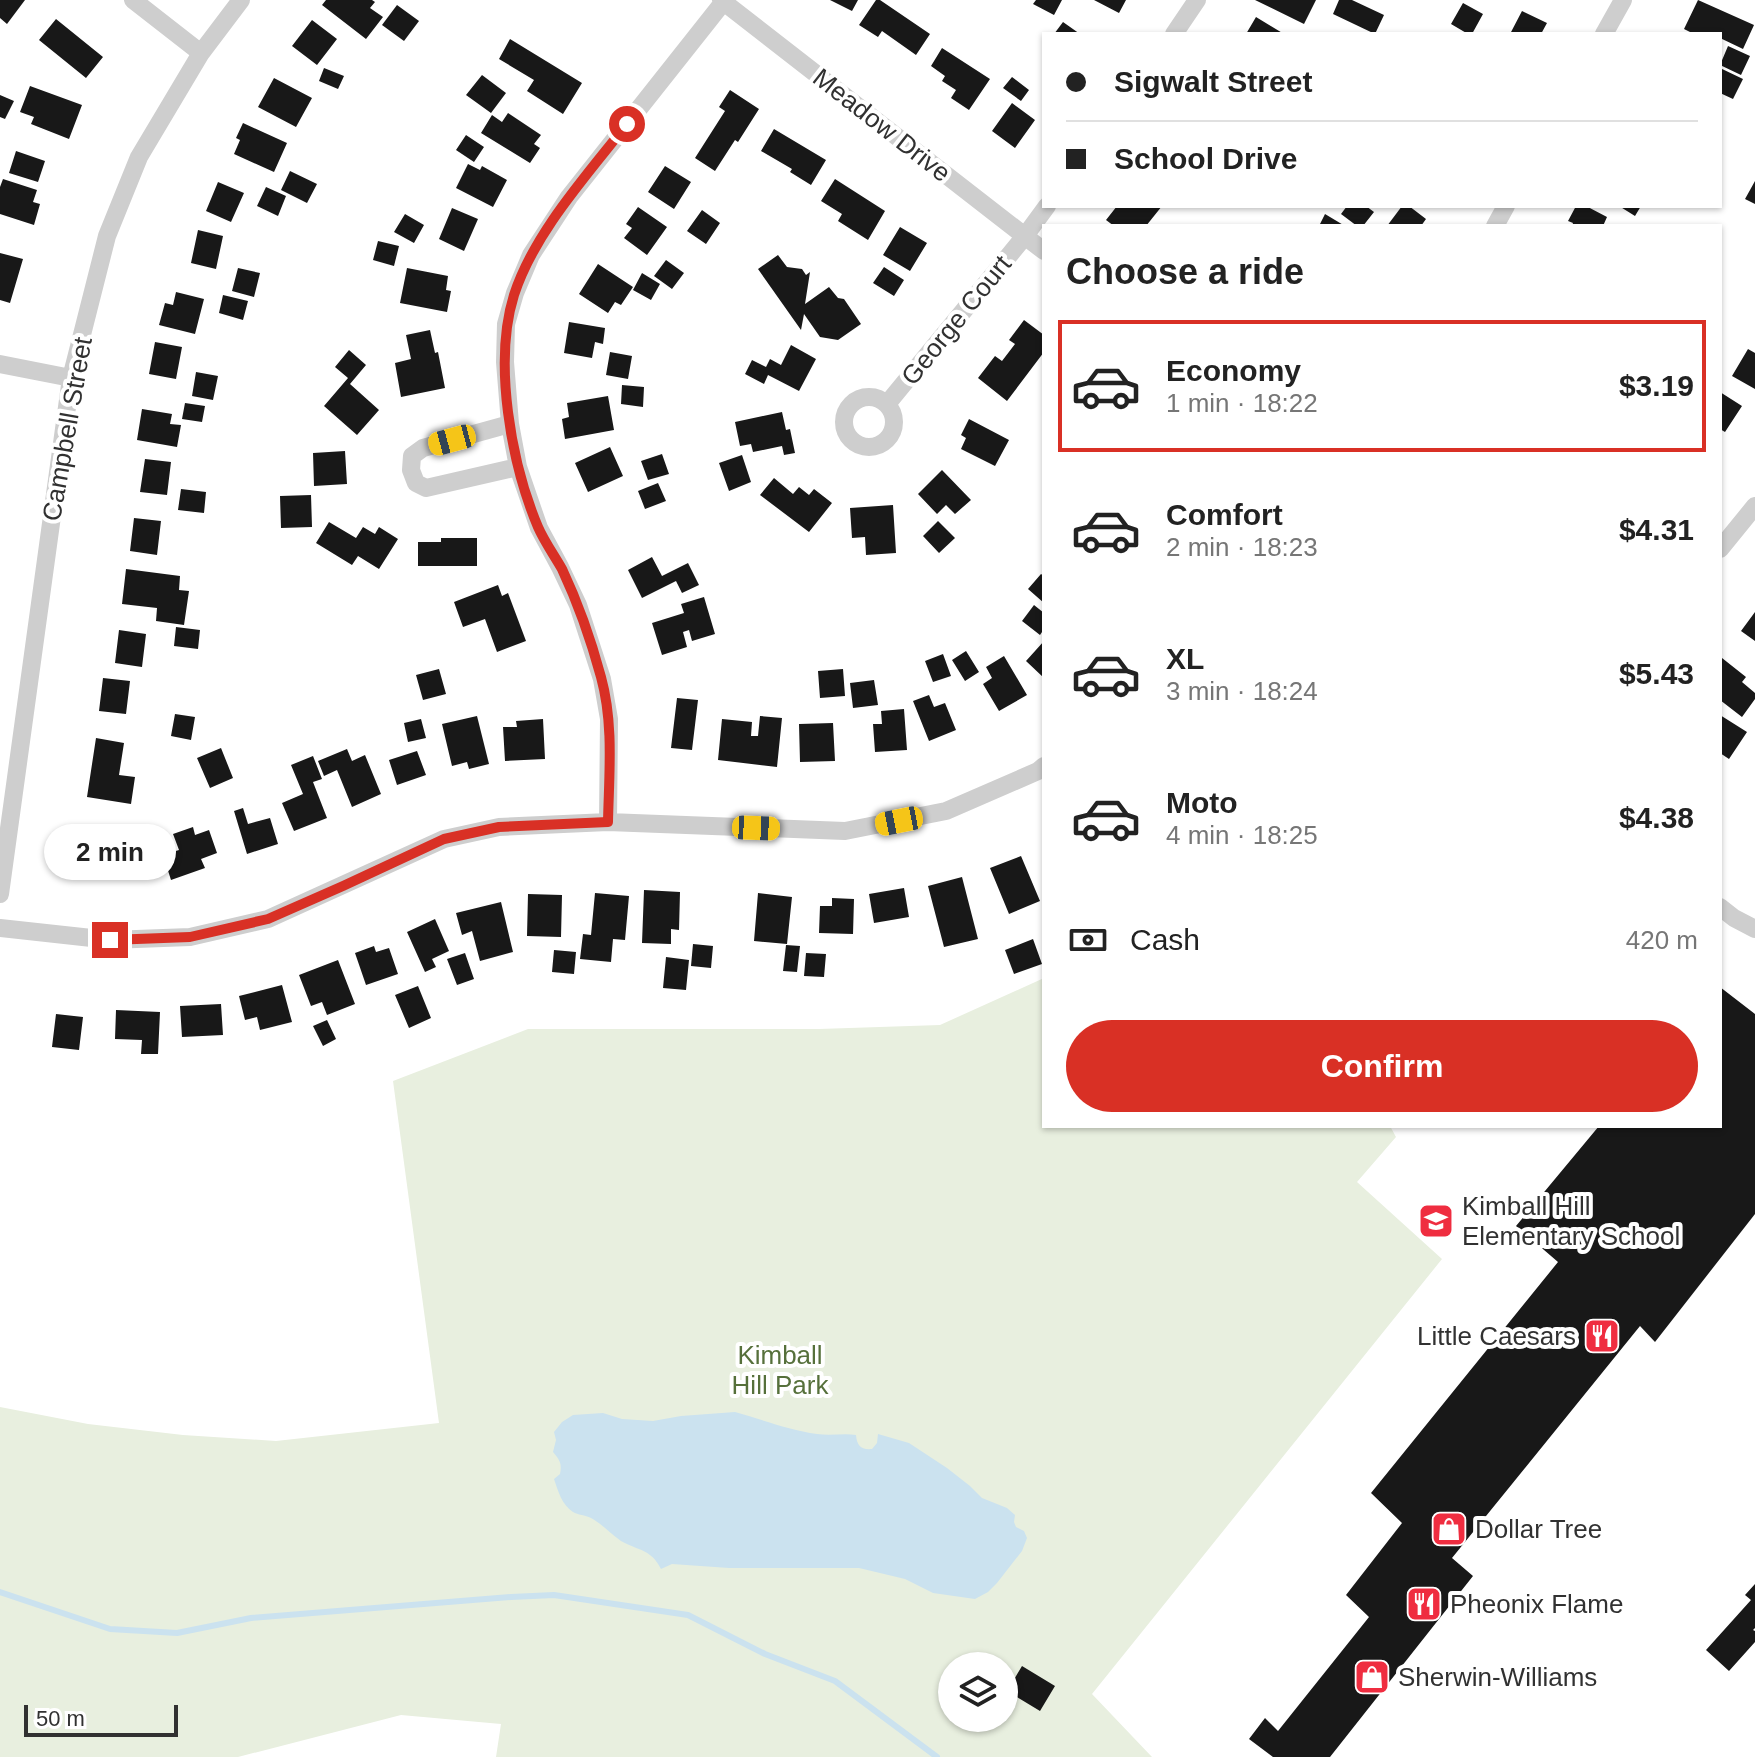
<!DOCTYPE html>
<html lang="en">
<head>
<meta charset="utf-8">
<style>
	body { margin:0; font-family:Helvetica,sans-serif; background:#f6f6f6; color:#222; height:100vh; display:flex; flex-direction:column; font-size:30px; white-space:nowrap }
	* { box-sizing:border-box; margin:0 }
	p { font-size:26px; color:#767676 }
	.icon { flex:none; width:44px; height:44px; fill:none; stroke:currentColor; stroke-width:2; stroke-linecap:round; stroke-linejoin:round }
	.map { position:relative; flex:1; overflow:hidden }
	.drawer { position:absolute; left:1042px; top:224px; width:680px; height:904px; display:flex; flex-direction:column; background:#fff; border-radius:0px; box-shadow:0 2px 6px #0004 }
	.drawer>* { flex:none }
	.guide { position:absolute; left:1042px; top:32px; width:680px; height:176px; border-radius:0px; box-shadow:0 2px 6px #0004; display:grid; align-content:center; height:176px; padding:0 24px; background:#fff }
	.buttons { position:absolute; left:938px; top:1652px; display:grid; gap:16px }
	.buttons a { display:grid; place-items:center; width:80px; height:80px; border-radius:50%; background:#fff; box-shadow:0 2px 6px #0004; font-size:40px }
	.scale { position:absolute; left:24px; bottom:20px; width:154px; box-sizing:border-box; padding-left:8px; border:4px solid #313131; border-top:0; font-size:22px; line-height:28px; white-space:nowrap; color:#313131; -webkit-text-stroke:6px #fff; paint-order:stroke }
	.end { position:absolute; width:36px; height:36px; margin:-18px; border:10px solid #d93025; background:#fff; box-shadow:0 0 0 4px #fff }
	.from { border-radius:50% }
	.bubble { position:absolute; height:56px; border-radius:28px; background:#fff; box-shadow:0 2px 6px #0004; font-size:26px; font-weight:600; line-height:56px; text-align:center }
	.car { position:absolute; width:24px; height:48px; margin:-24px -12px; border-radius:10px; box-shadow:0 0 6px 2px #0007; background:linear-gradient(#f5c518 24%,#345 0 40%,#f5c518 0 76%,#345 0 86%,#f5c518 0) }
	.guide b { display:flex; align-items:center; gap:28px; height:76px; font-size:30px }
	.guide b+b { border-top:2px solid #e0e0e0 }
	.guide i { width:20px; height:20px; background:#222 }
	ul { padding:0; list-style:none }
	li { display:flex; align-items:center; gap:24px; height:132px; margin:0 16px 12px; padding:0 8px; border:4px solid transparent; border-radius:0px }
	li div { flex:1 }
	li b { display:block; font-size:30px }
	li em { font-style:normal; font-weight:600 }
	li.on { border-color:#d93025 }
	li>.icon { width:72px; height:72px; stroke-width:1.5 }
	h2 { padding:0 24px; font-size:36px; line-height:96px }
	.pay { display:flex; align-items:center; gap:20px; height:88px; padding:0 24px; font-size:30px }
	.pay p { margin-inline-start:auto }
	.cta { display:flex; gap:16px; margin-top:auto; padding:16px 24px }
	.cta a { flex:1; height:92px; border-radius:48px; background:#d93025; color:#fff; font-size:32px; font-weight:600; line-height:92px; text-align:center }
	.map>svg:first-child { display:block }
</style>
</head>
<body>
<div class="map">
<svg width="1755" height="1757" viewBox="0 0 1755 1757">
	<rect width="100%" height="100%" fill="#fff"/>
	<path fill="#e8efdf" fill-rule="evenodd" d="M1044 978V1126H1390L1396 1137 1357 1182 1442 1259 1092 1694 1152 1757H496L501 1724 401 1715 238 1757H0V1407L88 1424 183 1435 276 1441 439 1423 393 1081 528 1029H819L940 1025ZM952 1666H1004V1718H952Z"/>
	<path fill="#cbe2ef" d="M735 1412C763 1420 789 1430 817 1434 831 1436 844 1433 856 1435 857 1446 861 1450 872 1449L877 1443 878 1434 909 1443 947 1468 970 1486 982 1498 1007 1508 1015 1515 1014 1522 1016 1527 1024 1531 1027 1538 1022 1551 997 1583 988 1592 975 1599 933 1593 905 1579 859 1568H729L672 1564 661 1569C651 1549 639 1551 621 1541 611 1534 602 1524 591 1518 585 1515 578 1515 573 1512 562 1505 558 1491 554 1479L560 1474C562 1464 560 1460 553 1452L556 1440 554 1432 562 1422 573 1415 603 1413 622 1419 653 1421 681 1416Z"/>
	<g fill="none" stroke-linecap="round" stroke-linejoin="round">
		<path stroke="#cbe2ef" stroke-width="6" d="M0 1592 110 1629 177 1633 251 1618 511 1597 554 1595 688 1615 765 1654 835 1681 937 1757"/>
	</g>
	<path fill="#181818" d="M0 0H25L7 24 0 18Z
		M326 0H372L375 2 370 8 383 17 366 39 322 5Z
		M830 0H858L852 11Z
		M876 0H880L930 34 916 55 882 31 878 37 859 25Z
		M1036 0H1062L1054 15 1033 4Z
		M1094 0H1126L1119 13Z
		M1255 0H1316L1304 24Z
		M1339 0H1352L1384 15 1375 34 1333 14Z
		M1698 0 1754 25 1743 49 1720 38V34H1694L1684 29Z
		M1463 3 1483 14 1472 34H1468L1451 24Z
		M397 5 419 21 404 41 382 25Z
		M1522 11 1547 23 1541 34H1510Z
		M1256 17 1284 34H1246Z
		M56 19 103 57 86 78 39 40Z
		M312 20 337 39 317 65 292 46Z
		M1063 22 1080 34H1054Z
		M510 39 582 83 563 114 527 91 534 80 499 59Z
		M1728 46 1750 56 1741 75 1720 65Z
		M942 48 990 79 969 110 951 98 956 90 942 81 945 76 931 66Z
		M324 68 344 76 338 89 319 81Z
		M1720 68 1743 79 1733 99 1720 93Z
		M482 75 506 93 491 113 466 95Z
		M1012 77 1029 90 1021 101 1003 88Z
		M274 78 312 98 296 127 258 107Z
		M30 86 82 105 69 139 31 124 34 117 20 112Z
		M730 90 759 109 738 142 735 140 715 171 695 158 725 111 719 107Z
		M0 95 14 101 5 119 0 117Z
		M1012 103 1035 120 1015 148 992 131Z
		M508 113 541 135 534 144 540 148 530 163 481 133 492 115 502 122Z
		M243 123 287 143 274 172 234 154 240 140 236 138Z
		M774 129 826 160 811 185 790 172 792 169 761 151Z
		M466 135 484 147 474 162 456 150Z
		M16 151 45 161 38 182 9 173Z
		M468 164 480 170 482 166 507 180 493 207 456 188Z
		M665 166 691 182 674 209 648 192Z
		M290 171 317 184 307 203 281 190Z
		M3 179 37 190 33 202 40 204 34 225 0 214V187Z
		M835 179 885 211 868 240 838 221 842 214 821 201Z
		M1755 181V204L1745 199Z
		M218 182 244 193 231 222 206 211Z
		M266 187 286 196 278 216 257 206Z
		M1117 206H1162L1146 226H1114L1106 220Z
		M1347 206H1366L1374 212 1363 226H1357L1341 214Z
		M1402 206H1409L1426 219 1421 226H1387Z
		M1576 206H1586L1607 217 1603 226H1572L1573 223 1568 221Z
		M1619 206H1641L1635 216Z
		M638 207 667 227 647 255 624 238 632 228 626 224Z
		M452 208 478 219 464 251 439 239Z
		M702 210 720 223 706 244 687 231Z
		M405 214 424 225 414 243 394 232Z
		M1325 214 1345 226H1319Z
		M900 227 927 243 910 271 883 255Z
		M198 230 223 236 216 269 191 263Z
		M378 241 399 246 394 266 373 260Z
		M0 253 23 259 10 303 0 300Z
		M778 255 787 267 802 269 806 275 810 272 805 304 829 287 838 298 844 299 861 324 838 340 820 337 804 314 801 330 758 269Z
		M666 260 684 273 672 289 654 276Z
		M598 264 633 287 621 305 615 302 608 313 579 294Z
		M884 267 904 280 894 296 873 283Z
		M238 268 260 273 254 297 232 291Z
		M407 268 448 276 446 290 451 291 447 312 400 303Z
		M642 273 660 284 651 300 633 290Z
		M176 292 204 299 195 334 159 325 165 303 173 305Z
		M223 295 248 301 243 320 219 313Z
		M1024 320 1044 335V352L1007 401 978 378 995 356 1002 361 1015 344 1009 340Z
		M569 322 605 328 603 344 595 342 592 358 564 353Z
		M430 330 435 353 438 352 445 388 401 397 395 363 411 359 406 335Z
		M155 342 182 347 176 379 149 374Z
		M791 345 816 359 799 391 768 375 764 384 745 374 752 360 766 367 770 359 781 365Z
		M1748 349 1755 353V389L1732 376Z
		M349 350 366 365 350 384 379 410 357 435 324 406 348 378 335 367Z
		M610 352 632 356 628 379 606 375Z
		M196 372 218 376 213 400 192 396Z
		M622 385 644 387 643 407 621 404Z
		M1720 392 1742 406 1725 432 1720 429Z
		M608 396 614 430 565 439 562 419 569 417 567 403Z
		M185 403 205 406 202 422 182 419Z
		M142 409 172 414 170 424 181 425 177 447 137 440Z
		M782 412 786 430 790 429 795 453 784 455 782 446 753 452 751 444 740 446 735 422Z
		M969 419 1009 440 995 466 961 449 966 438 961 435Z
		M610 447 623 476 588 492 575 463Z
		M345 451 347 484 314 486 313 453Z
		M662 454 669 474 648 480 641 461Z
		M742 455 751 482 729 491 719 463Z
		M145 459 171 462 167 495 140 492Z
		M942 470 971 500 955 514 946 505 937 514 918 494Z
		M774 478 793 494 799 487 809 495 814 489 832 503 809 532 760 495Z
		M658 483 666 501 645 509 638 491Z
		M181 489 206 492 204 513 178 510Z
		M311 495 312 527 281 528 280 496Z
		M893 505 896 553 866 555 865 537 852 538 850 508Z
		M134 518 161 521 157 555 130 551Z
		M938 521 955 538 939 553 923 536Z
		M329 522 356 538 363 527 375 534 379 527 398 539 379 569 358 556 352 565 316 543Z
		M441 538H477V566H418V542H441Z
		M652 557 662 576 688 563 699 585 682 593 676 581 642 598 628 570Z
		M126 569 180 576 179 590 189 591 184 625 156 621 157 608 122 604Z
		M1041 574 1044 576V603L1028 589Z
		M498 585 502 596 508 593 526 641 497 652 485 619 463 627 454 602Z
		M704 597 715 634 692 641 689 630 683 632 687 647 662 655 652 623 684 613 681 604Z
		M1034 605 1044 613V629L1040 635 1022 621Z
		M1755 612V641L1741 631Z
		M176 627 200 630 198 649 174 646Z
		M119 630 146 634 142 667 115 663Z
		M1044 641V678L1026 661Z
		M966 651 979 672 965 681 952 660Z
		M943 654 951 676 933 682 925 661Z
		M1004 656 1027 695 999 711 983 684 992 678 986 667Z
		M1722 658 1746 677 1742 682 1755 693V699L1742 717 1720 700V660Z
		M439 669 446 694 423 700 416 675Z
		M843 669 845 696 820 698 818 671Z
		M103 678 130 681 126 714 99 711Z
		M874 680 878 705 853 708 850 683Z
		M929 695 934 707 945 703 956 730 929 741 913 701Z
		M677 698 698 700 692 750 671 748Z
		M904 709 907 750 875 752 873 724H882L881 711Z
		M175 714 195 717 191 740 171 736Z
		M1720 715 1747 732 1729 759 1720 753Z
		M477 716 489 764 469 769 467 762 452 766 442 724Z
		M760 716 782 718 777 767 718 760 722 719 752 722 751 736H758Z
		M421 719 426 738 408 742 404 723Z
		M543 719 545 759 505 761 503 727H517L516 721Z
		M833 723 835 761 800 762 799 724Z
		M96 738 124 743 119 775 135 777 131 804 87 797Z
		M221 748 233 778 210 788 197 758Z
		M347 749 352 761 365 755 381 794 352 807 337 770 324 776 318 761Z
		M417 751 426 775 397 785 389 760Z
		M313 756 322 779 313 782 327 818 294 831 282 803 303 794 291 765Z
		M243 808 248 824 270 818 278 844 247 854 234 811Z
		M193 827 195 835 209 830 217 853 201 859 205 868 171 880 163 855 179 850 173 834Z
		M81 837 119 842 118 845 141 848 137 873 99 866 98 876 76 873Z
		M1021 856 1040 901 1009 914 990 868Z
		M962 877 978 939 944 947 928 886Z
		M904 888 909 917 874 923 869 894Z
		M644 890 680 892 679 930 671 929V944L642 943Z
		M595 893 629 896 625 940 613 939 611 962 580 959 583 934 591 935Z
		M758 893 792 897 787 944 754 941Z
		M528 894 562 895 561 937 527 936Z
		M832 898 854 899 853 934 819 933 820 906H832Z
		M501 902 513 952 480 961 472 931 462 935 456 913Z
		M435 919 449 951 432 959 436 967 425 972 407 932Z
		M1033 939 1042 964 1014 974 1005 950Z
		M693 944 713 946 711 968 691 966Z
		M786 945 800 946 797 972 783 971Z
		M374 946 376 952 389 948 398 974 366 985 355 953Z
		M554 950 576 952 574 974 552 972Z
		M465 953 474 979 457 985 447 959Z
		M806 953 826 954 824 977 804 976Z
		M666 957 689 960 686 990 663 988Z
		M338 960 355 1004 327 1015 322 1002 311 1006 299 975Z
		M282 985 292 1022 260 1030 257 1017 245 1020 239 996Z
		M418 986 431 1018 409 1028 395 995Z
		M1720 987 1755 1014V1214L1655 1342 1640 1326 1452 1558 1473 1576 1330 1757H1273L1249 1739 1265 1718 1278 1731 1369 1617 1346 1595 1402 1523 1371 1493 1558 1262 1516 1226 1599 1126H1720Z
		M221 1004 223 1035 182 1037 180 1006Z
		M116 1010 160 1012 158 1054H141L142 1040 115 1039Z
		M56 1014 83 1017 79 1050 52 1047Z
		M327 1020 336 1039 323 1046 313 1026Z
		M1755 1584V1628L1753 1630 1755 1631V1642L1729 1671 1706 1650 1751 1600 1745 1595Z
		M1022 1666 1055 1686 1040 1711 1007 1691Z"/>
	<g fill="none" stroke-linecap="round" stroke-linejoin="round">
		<path stroke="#cecece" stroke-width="18" d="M133 0 201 53
			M721 0 1044 251
			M1174 34 1197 0
			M1604 34 1623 0
			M1495 226 1506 206
			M0 364 71 378
			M844 422a25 25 0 1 1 50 0a25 25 0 1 1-50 0Z
			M887 404 1025 236 1047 206
			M510 424 423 448 412 456 411 470 416 483 426 488 518 467
			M1720 549 1755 506
			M608 822 609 719 602 679 578 605 560 567 539 528 518 467 510 424 505 362 506 324 515 293 531 255 569 197 725 0
			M0 894 71 378 107 236 139 157 201 53 241 0
			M1720 907 1734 918 1755 929
			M0 928 110 940 190 937 268 919 444 839 499 827 608 822 845 831 946 811 1038 771 1044 766"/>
	</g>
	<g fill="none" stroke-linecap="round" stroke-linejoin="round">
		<path stroke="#d93025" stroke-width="10" d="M110 940 190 937 268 919 343 886 444 839 499 827 608 822C609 774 614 724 601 677 591 640 578 603 562 569 554 555 544 541 538 527 511 463 493 362 514 295 534 233 587 175 627 124"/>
	</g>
	<defs>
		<symbol id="school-square" viewBox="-11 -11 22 22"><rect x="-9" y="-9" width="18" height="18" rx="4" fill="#ef2d40" stroke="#fff"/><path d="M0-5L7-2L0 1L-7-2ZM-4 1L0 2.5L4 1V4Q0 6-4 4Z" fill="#fff"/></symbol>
		<symbol id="restaurant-square" viewBox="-11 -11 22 22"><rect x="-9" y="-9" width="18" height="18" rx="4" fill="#ef2d40" stroke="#fff"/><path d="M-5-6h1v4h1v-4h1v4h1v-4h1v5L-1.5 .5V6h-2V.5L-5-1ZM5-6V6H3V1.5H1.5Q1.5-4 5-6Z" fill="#fff"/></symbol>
		<symbol id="shop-square" viewBox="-11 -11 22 22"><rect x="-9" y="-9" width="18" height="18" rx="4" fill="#ef2d40" stroke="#fff"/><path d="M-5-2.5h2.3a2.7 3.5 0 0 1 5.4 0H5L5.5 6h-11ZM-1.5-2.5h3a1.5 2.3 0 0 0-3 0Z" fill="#fff"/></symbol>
	</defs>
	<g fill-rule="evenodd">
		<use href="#school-square" x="1416" y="1201" width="40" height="40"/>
		<use href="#restaurant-square" x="1582" y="1316" width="40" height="40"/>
		<use href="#shop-square" x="1429" y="1509" width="40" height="40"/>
		<use href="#restaurant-square" x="1404" y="1584" width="40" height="40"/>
		<use href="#shop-square" x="1352" y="1657" width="40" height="40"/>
	</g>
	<g text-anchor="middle" stroke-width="8" stroke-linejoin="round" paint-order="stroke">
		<g font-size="26" fill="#313131" stroke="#fff">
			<text transform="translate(882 125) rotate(38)" y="9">Meadow Drive</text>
			<text transform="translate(956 320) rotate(-51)" y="9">George Court</text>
			<text transform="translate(67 429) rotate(-80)" y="9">Campbell Street</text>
		</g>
		<g font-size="26" fill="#313131" stroke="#fff" text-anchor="start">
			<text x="1462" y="1215">Kimball Hill<tspan x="1462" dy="30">Elementary School</tspan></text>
			<text x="1576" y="1345" text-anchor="end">Little Caesars</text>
			<text x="1475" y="1538">Dollar Tree</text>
			<text x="1450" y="1613">Pheonix Flame</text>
			<text x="1398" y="1686">Sherwin-Williams</text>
		</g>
		<g font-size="26" fill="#56703b" stroke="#fff">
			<text x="780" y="1364">Kimball<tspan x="780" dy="30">Hill Park</tspan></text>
		</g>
	</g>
</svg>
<div class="buttons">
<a><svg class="icon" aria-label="layers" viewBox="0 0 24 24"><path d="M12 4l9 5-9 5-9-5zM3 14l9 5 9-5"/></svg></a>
</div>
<div class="scale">50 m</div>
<i class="end from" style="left:627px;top:124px"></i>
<i class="end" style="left:110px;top:940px"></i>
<div class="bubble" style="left:44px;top:824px;width:132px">2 min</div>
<i class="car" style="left:452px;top:440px;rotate:255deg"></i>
<i class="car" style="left:899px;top:821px;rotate:259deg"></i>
<i class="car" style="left:756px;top:828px;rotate:92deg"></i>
<div class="guide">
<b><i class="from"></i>Sigwalt Street</b>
<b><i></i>School Drive</b>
</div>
<section class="drawer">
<h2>Choose a ride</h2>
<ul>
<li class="on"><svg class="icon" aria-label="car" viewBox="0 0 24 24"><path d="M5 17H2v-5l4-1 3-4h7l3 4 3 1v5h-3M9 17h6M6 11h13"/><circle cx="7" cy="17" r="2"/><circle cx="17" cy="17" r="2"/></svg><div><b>Economy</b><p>1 min · 18:22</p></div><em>$3.19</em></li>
<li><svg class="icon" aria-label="car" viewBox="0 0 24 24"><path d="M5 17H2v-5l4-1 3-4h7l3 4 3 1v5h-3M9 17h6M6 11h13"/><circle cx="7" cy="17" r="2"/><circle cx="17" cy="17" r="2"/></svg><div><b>Comfort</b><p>2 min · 18:23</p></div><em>$4.31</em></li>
<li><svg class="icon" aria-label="car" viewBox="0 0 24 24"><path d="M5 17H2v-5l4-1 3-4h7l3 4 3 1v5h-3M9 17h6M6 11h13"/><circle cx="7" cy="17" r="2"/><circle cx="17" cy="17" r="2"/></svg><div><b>XL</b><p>3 min · 18:24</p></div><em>$5.43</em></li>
<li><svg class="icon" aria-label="car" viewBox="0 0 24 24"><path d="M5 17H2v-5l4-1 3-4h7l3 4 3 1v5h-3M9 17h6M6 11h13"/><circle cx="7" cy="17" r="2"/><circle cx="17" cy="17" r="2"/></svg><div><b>Moto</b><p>4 min · 18:25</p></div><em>$4.38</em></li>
</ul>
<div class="pay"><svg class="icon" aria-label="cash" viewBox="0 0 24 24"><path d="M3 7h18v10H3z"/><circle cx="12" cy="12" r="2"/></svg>Cash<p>420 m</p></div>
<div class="cta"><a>Confirm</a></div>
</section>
</div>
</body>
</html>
